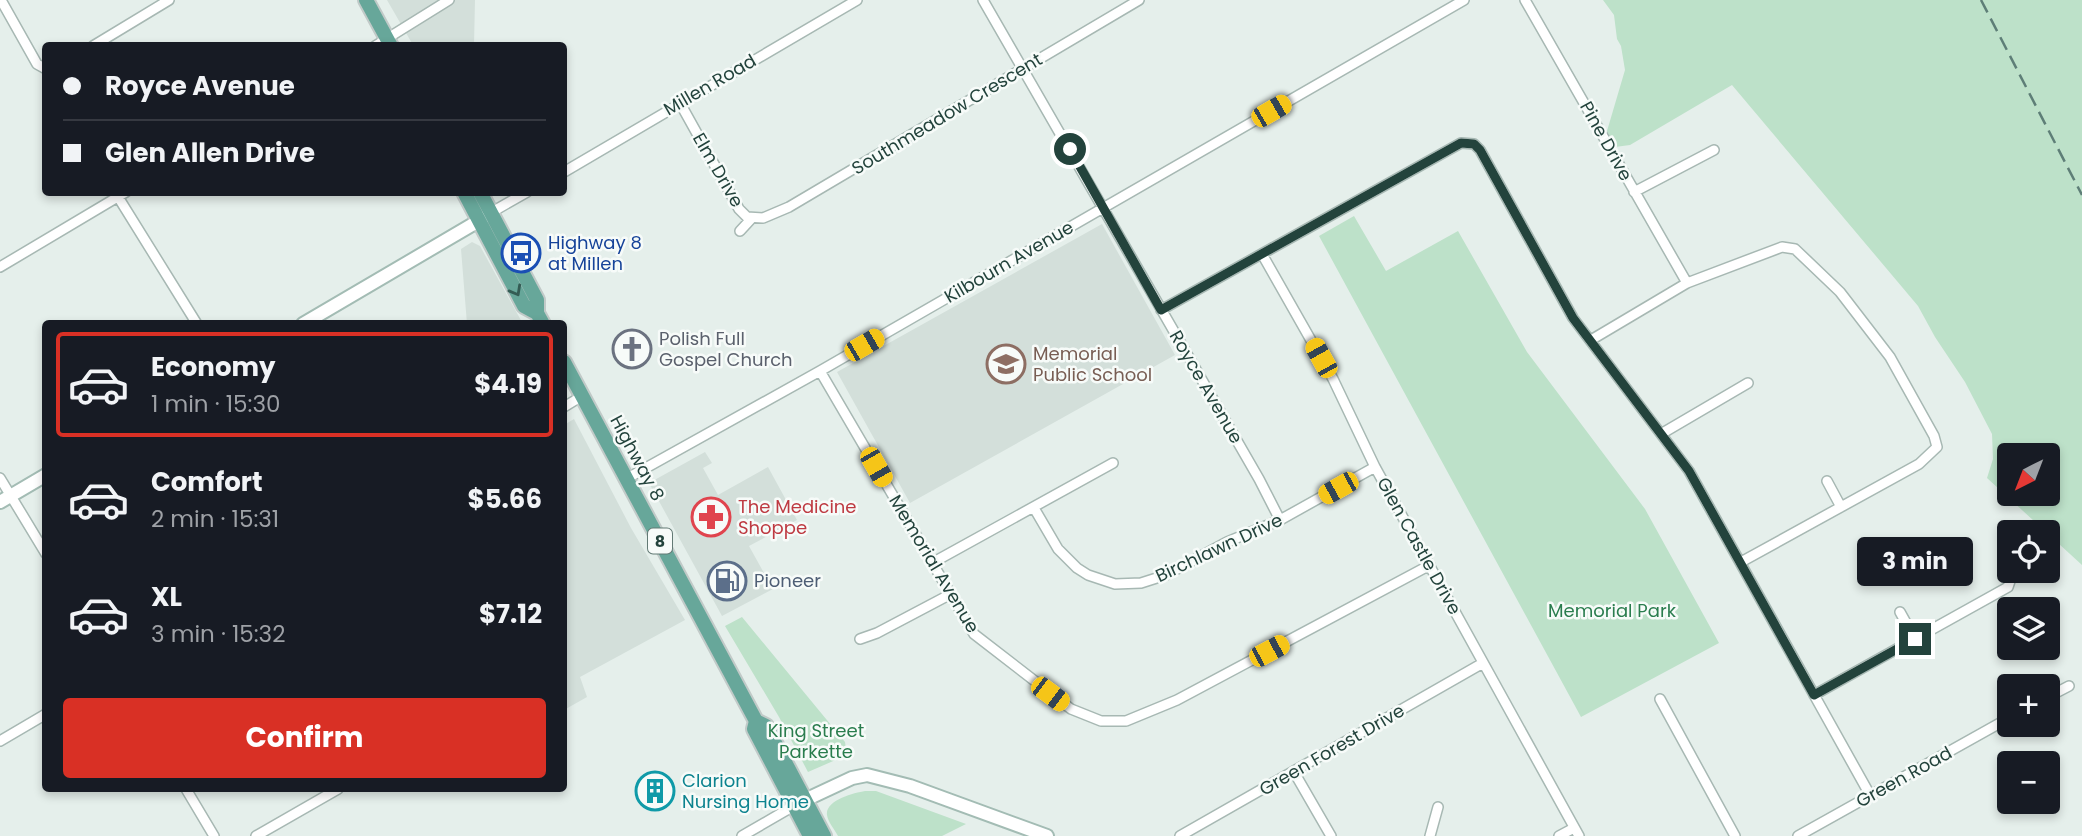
<!DOCTYPE html>
<html lang="en">
<head>
<meta charset="utf-8">
<style>
	body { margin:0; font-family:Poppins,sans-serif; background:#20242c; color:#f1f3f6; height:100vh; display:flex; flex-direction:column; font-size:26px; white-space:nowrap }
	* { box-sizing:border-box; margin:0 }
	p { font-size:23px; color:#9ea1a6 }
	.icon { flex:none; width:38px; height:38px; fill:none; stroke:currentColor; stroke-width:2; stroke-linecap:round; stroke-linejoin:round }
	.map { position:relative; flex:1; overflow:hidden }
	.drawer { position:absolute; left:42px; top:320px; width:525px; height:472px; display:flex; flex-direction:column; background:#171b24; border-radius:7px; box-shadow:0 4px 10px #0003 }
	.drawer>* { flex:none }
	.guide { position:absolute; left:42px; top:42px; width:525px; height:154px; border-radius:7px; box-shadow:0 4px 10px #0003; display:grid; align-content:center; height:154px; padding:0 21px; background:#171b24 }
	.needle { width:46px; rotate:222deg }
	.controls { position:absolute; left:1997px; top:443px; display:grid; gap:14px }
	.controls a { display:grid; place-items:center; width:63px; height:63px; border-radius:7px; background:#171b24; box-shadow:0 4px 10px #0003; font-size:35px }
	.end { position:absolute; width:32px; height:32px; margin:-16px; border:9px solid #23433c; background:#fff; box-shadow:0 0 0 4px #fff }
	.from { border-radius:50% }
	.bubble { position:absolute; height:49px; border-radius:7px; background:#171b24; box-shadow:0 4px 10px #0003; font-size:23px; font-weight:700; line-height:49px; text-align:center }
	.car { position:absolute; width:21px; height:42px; margin:-21px -10px; border-radius:9px; box-shadow:0 0 5px 2px #0007; background:linear-gradient(#f5c518 24%,#345 0 40%,#f5c518 0 76%,#345 0 86%,#f5c518 0) }
	.guide b { display:flex; align-items:center; gap:24px; height:66px; font-size:26px }
	.guide b+b { border-top:2px solid #363941 }
	.guide i { width:18px; height:18px; background:#f1f3f6 }
	ul { padding:12px 0 0; list-style:none }
	li { display:flex; align-items:center; gap:21px; height:105px; margin:0 14px 10px; padding:0 7px; border:4px solid transparent; border-radius:7px }
	li div { flex:1 }
	li b { display:block; font-size:26px }
	li em { font-style:normal; font-weight:700 }
	li.current { border-color:#d93025 }
	li>.icon { width:63px; height:63px; stroke-width:1.5 }
	.cta { display:flex; gap:14px; margin-top:auto; padding:14px 21px }
	.cta a { flex:1; height:80px; border-radius:7px; background:#d93025; color:#fff; font-size:28px; font-weight:700; line-height:80px; text-align:center }
	.map>svg:first-child { display:block }
</style>
</head>
<body>
<div class="map">
<svg width="2082" height="836" viewBox="0 0 2082 836">
	<rect width="100%" height="100%" fill="#e5efeb"/>
	<path fill="#d3dfda" d="M387 0H475L474 45H413Z
		M1102 224 1175 355 910 503 837 372Z
		M472 242 480 246 523 324H467L461 249Z
		M574 419 631 528 685 620 580 677 587 697 564 710V425Z
		M705 452 712 463 703 468 718 495 768 467 797 520 749 546 773 589 722 616 649 483Z"/>
	<path fill="#bde1c9" fill-rule="evenodd" d="M1603 0H2082V565L1987 478 1993 459 1992 434 1965 382 1935 337 1918 306 1732 85 1630 145 1615 147 1607 131 1625 70 1621 46 1617 39 1614 15ZM2048 455V494H2009V455Z
		M1354 216 1386 271 1458 231 1527 352 1645 509 1719 643 1581 717 1319 236Z
		M742 617 845 742 847 755 808 772 779 717 725 626Z
		M865 791H876L966 824 942 836H838C835 830 828 822 827 815 825 800 854 793 865 791Z"/>
	<g fill="none" stroke-linecap="round" stroke-linejoin="round">
		<defs>
			<path id="street" d="M1 0 37 64 46 69
				M983 0 1259 479 1280 520
				M1525 0 1687 283
				M93 46 169 0
				M375 46 449 0
				M680 103 739 209 747 217 763 218 789 207 1139 0
				M564 172 857 0
				M115 192 197 324
				M1634 192 1714 150
				M492 212 527 192
				M740 231 752 218
				M1262 254 1333 379 1375 467 1579 836
				M0 267 126 192
				M1161 310 1461 143 1474 144 1480 150 1573 318 1689 471 1870 795
				M1591 340 1687 283 1782 247 1795 249 1840 292 1890 357 1934 436 1937 447 1919 464 1741 562
				M820 371 974 634 1071 709 1101 721H1126L1177 700 1430 565
				M564 407 582 396
				M1661 434 1748 383
				M0 478 46 554
				M626 479 820 371 1464 0
				M1827 481 1841 507
				M1034 508 1058 549 1077 568 1088 575 1115 584 1141 583 1166 575 1227 542 1280 520 1375 467
				M932 563 1113 463
				M1900 612 1915 639
				M860 639 877 633 949 595
				M1814 695 2008 587 2011 578 2004 560
				M2048 697 2069 686
				M1660 699 1735 836
				M0 741 46 714
				M1294 772 1331 836
				M186 789 214 836
				M256 836 338 789
				M742 836 797 804
				M1180 836 1483 663
				M1430 836 1438 807
				M1559 836 1574 828
				M1798 836 2009 718"/>
			<path id="secondary" d="M303 324 487 216
				M0 502 46 475
				M805 800 852 778 867 775 910 786 1047 836"/>
			<path id="primary" d="M366 0 391 46
				M464 192 524 306 537 313
				M480 192 537 300V313L543 324
				M564 362 756 721 754 729 810 836
				M756 721 766 726 824 836"/>
		</defs>
		<use href="#street" stroke="#a7b8b3" stroke-width="12"/>
		<use href="#secondary" stroke="#a3bcb4" stroke-width="16"/>
		<use href="#primary" stroke="#c1cac8" stroke-width="18"/>
		<use href="#street" stroke="#fff" stroke-width="9"/>
		<use href="#secondary" stroke="#fff" stroke-width="12"/>
		<use href="#primary" stroke="#67a79a" stroke-width="14"/>
		<path stroke="#5e7e77" stroke-width="2.5" stroke-dasharray="14 7" stroke-linecap="butt" d="M1981 0 2082 195"/>
	</g>
	<defs><path id="oneway-chevron" d="M-2-3.5L2.5 0L-2 3.5" fill="none" stroke-width="1.6" stroke-linecap="round" stroke-linejoin="round" transform="scale(1.75)"/></defs>
	<use stroke="#345c54" href="#oneway-chevron" transform="translate(516 291) rotate(61)"/>
	<g fill="none" stroke-linecap="round" stroke-linejoin="round">
		<path stroke="#23433c" stroke-width="9" d="M1070 149 1161 310 1461 143 1474 144 1480 150 1573 318 1689 471 1814 695 1915 639"/>
	</g>
	<defs>
		<symbol id="bus-ring" viewBox="-11 -11 22 22"><circle r="9.5" fill="#f7fbf9" stroke="#1a4fb4" stroke-width="1.5"/><path d="M-5-6H5V4H4V6H2V4H-2V6H-4V4H-5ZM-3.5-4V0h7V-4ZM-3.5 1.2v1.5H-2V1.2ZM2 1.2v1.5H3.5V1.2Z" fill="#1a4fb4"/></symbol>
		<symbol id="church-ring" viewBox="-11 -11 22 22"><circle r="9.5" fill="#f7fbf9" stroke="#6b7280" stroke-width="1.5"/><path d="M-1.2-6h2.4v3.5h3.3v2.4h-3.3V6h-2.4V-.1h-3.3v-2.4h3.3Z" fill="#6b7280"/></symbol>
		<symbol id="school-ring" viewBox="-11 -11 22 22"><circle r="9.5" fill="#f7fbf9" stroke="#8d6e63" stroke-width="1.5"/><path d="M0-5L7-2L0 1L-7-2ZM-4 1L0 2.5L4 1V4Q0 6-4 4Z" fill="#8d6e63"/></symbol>
		<symbol id="pharmacy-ring" viewBox="-11 -11 22 22"><circle r="9.5" fill="#f7fbf9" stroke="#e0444e" stroke-width="1.5"/><path d="M-2-6h4v4h4v4h-4v4h-4v-4h-4v-4h4Z" fill="#e0444e"/></symbol>
		<symbol id="fuel-ring" viewBox="-11 -11 22 22"><circle r="9.5" fill="#f7fbf9" stroke="#5c6f8a" stroke-width="1.5"/><path d="M-5.5-6h7V0h2V4h1.3V-2.5L3-4.5l.8-.8L6-3V5H2.5V1h-1V6h-7ZM-4.2-4.7v3.2H.2V-4.7Z" fill="#5c6f8a"/></symbol>
		<symbol id="building-ring" viewBox="-11 -11 22 22"><circle r="9.5" fill="#f7fbf9" stroke="#0f9aa8" stroke-width="1.5"/><path d="M-4-6H4V6H1V3H-1V6H-4ZM-2.5-4.3h1.7v1.8h-1.7ZM.8-4.3h1.7v1.8H.8ZM-2.5-1h1.7V.8h-1.7ZM.8-1h1.7V.8H.8Z" fill="#0f9aa8"/></symbol>
	</defs>
	<g fill-rule="evenodd">
		<use href="#bus-ring" x="499" y="231" width="44" height="44"/>
		<use href="#church-ring" x="610" y="327" width="44" height="44"/>
		<use href="#school-ring" x="984" y="342" width="44" height="44"/>
		<use href="#pharmacy-ring" x="689" y="495" width="44" height="44"/>
		<use href="#fuel-ring" x="705" y="559" width="44" height="44"/>
		<use href="#building-ring" x="633" y="769" width="44" height="44"/>
	</g>
	<g text-anchor="middle" stroke-width="5" stroke-linejoin="round" paint-order="stroke">
		<rect fill="#f7fbf9" stroke="#637a75" stroke-width="2" x="648" y="528.5" width="24" height="25" rx="5"/>
		<g font-size="16" font-weight="bold" fill="#23433c">
			<text x="660" y="547">8</text>
		</g>
		<g font-size="18" fill="#23433c" stroke="#f7fbf9">
			<text transform="translate(710 85) rotate(-30)" y="6">Millen Road</text>
			<text transform="translate(947 114) rotate(-31)" y="6">Southmeadow Crescent</text>
			<text transform="translate(1606 141) rotate(61)" y="6">Pine Drive</text>
			<text transform="translate(718 170) rotate(60)" y="6">Elm Drive</text>
			<text transform="translate(1009 262) rotate(-30)" y="6">Kilbourn Avenue</text>
			<text transform="translate(1206 387) rotate(60)" y="6">Royce Avenue</text>
			<text transform="translate(637 458) rotate(62)" y="6">Highway 8</text>
			<text transform="translate(1419 546) rotate(61)" y="6">Glen Castle Drive</text>
			<text transform="translate(1219 548) rotate(-25)" y="6">Birchlawn Drive</text>
			<text transform="translate(934 564) rotate(59)" y="6">Memorial Avenue</text>
			<text transform="translate(1332 750) rotate(-30)" y="6">Green Forest Drive</text>
			<text transform="translate(1904 777) rotate(-29)" y="6">Green Road</text>
		</g>
		<g font-size="18" fill="#164399" stroke="#f7fbf9" text-anchor="start">
			<text x="548" y="249">Highway 8<tspan x="548" dy="21">at Millen</tspan></text>
		</g>
		<g font-size="18" fill="#5b616d" stroke="#f7fbf9" text-anchor="start">
			<text x="659" y="345">Polish Full<tspan x="659" dy="21">Gospel Church</tspan></text>
		</g>
		<g font-size="18" fill="#785e54" stroke="#f7fbf9" text-anchor="start">
			<text x="1033" y="360">Memorial<tspan x="1033" dy="21">Public School</tspan></text>
		</g>
		<g font-size="18" fill="#be3a42" stroke="#f7fbf9" text-anchor="start">
			<text x="738" y="513">The Medicine<tspan x="738" dy="21">Shoppe</tspan></text>
		</g>
		<g font-size="18" fill="#4e5e75" stroke="#f7fbf9" text-anchor="start">
			<text x="754" y="587">Pioneer</text>
		</g>
		<g font-size="18" fill="#2a7d4e" stroke="#f7fbf9">
			<text x="1612" y="617">Memorial Park</text>
			<text x="816" y="737">King Street<tspan x="816" dy="21">Parkette</tspan></text>
		</g>
		<g font-size="18" fill="#0d838f" stroke="#f7fbf9" text-anchor="start">
			<text x="682" y="787">Clarion<tspan x="682" dy="21">Nursing Home</tspan></text>
		</g>
	</g>
</svg>
<div class="controls">
<a><svg class="needle" viewBox="-14 -14 28 28"><path d="M0-13l5 13h-10z" fill="#e53935"/><path d="M0 13l5-13h-10z" fill="#9ea1a6"/></svg></a>
<a><svg class="icon" aria-label="locate" viewBox="0 0 24 24"><circle cx="12" cy="12" r="6"/><path d="M12 2v4M12 18v4M2 12h4M18 12h4"/></svg></a>
<a><svg class="icon" aria-label="layers" viewBox="0 0 24 24"><path d="M12 4l9 5-9 5-9-5zM3 14l9 5 9-5"/></svg></a>
<a>+</a>
<a>−</a>
</div>
<i class="end from" style="left:1070px;top:149px"></i>
<i class="end" style="left:1915px;top:639px"></i>
<div class="bubble" style="left:1857px;top:537px;width:116px">3 min</div>
<i class="car" style="left:1271px;top:111px;rotate:60deg"></i>
<i class="car" style="left:864px;top:345px;rotate:60deg"></i>
<i class="car" style="left:1321px;top:358px;rotate:331deg"></i>
<i class="car" style="left:876px;top:467px;rotate:150deg"></i>
<i class="car" style="left:1338px;top:488px;rotate:241deg"></i>
<i class="car" style="left:1269px;top:651px;rotate:62deg"></i>
<i class="car" style="left:1050px;top:694px;rotate:127deg"></i>
<div class="guide">
<b><i class="from"></i>Royce Avenue</b>
<b><i></i>Glen Allen Drive</b>
</div>
<section class="drawer">
<ul>
<li class="current"><svg class="icon" aria-label="car" viewBox="0 0 24 24"><path d="M5 17H2v-5l4-1 3-4h7l3 4 3 1v5h-3M9 17h6M6 11h13"/><circle cx="7" cy="17" r="2"/><circle cx="17" cy="17" r="2"/></svg><div><b>Economy</b><p>1 min · 15:30</p></div><em>$4.19</em></li>
<li><svg class="icon" aria-label="car" viewBox="0 0 24 24"><path d="M5 17H2v-5l4-1 3-4h7l3 4 3 1v5h-3M9 17h6M6 11h13"/><circle cx="7" cy="17" r="2"/><circle cx="17" cy="17" r="2"/></svg><div><b>Comfort</b><p>2 min · 15:31</p></div><em>$5.66</em></li>
<li><svg class="icon" aria-label="car" viewBox="0 0 24 24"><path d="M5 17H2v-5l4-1 3-4h7l3 4 3 1v5h-3M9 17h6M6 11h13"/><circle cx="7" cy="17" r="2"/><circle cx="17" cy="17" r="2"/></svg><div><b>XL</b><p>3 min · 15:32</p></div><em>$7.12</em></li>
</ul>
<div class="cta"><a>Confirm</a></div>
</section>
</div>
</body>
</html>
